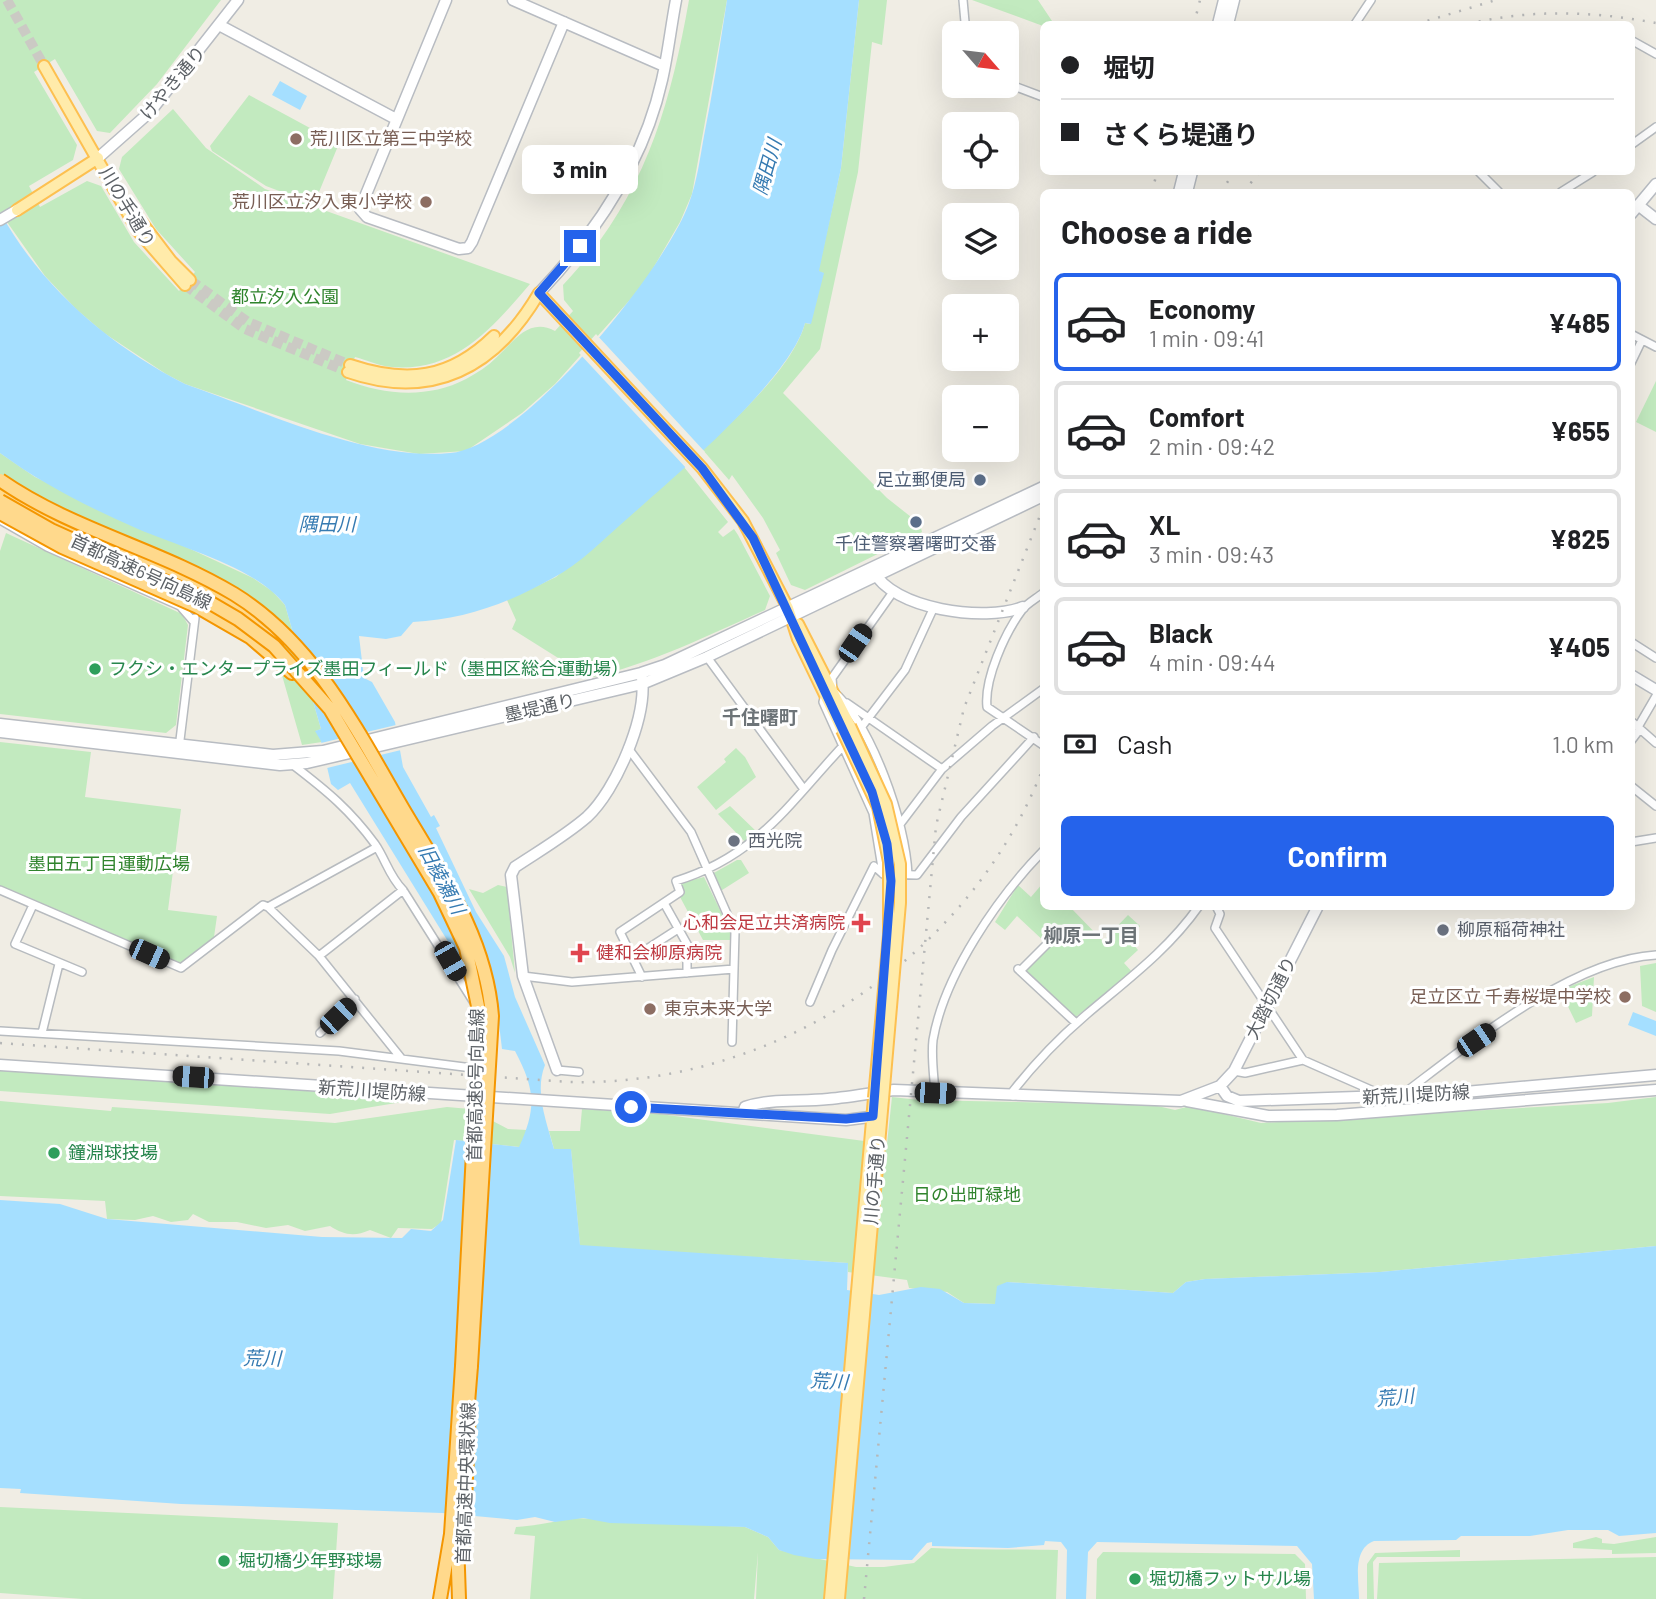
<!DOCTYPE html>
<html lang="en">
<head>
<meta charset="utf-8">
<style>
	body { margin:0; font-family:Barlow,"Noto Sans JP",sans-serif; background:#f2f2f2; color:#202124; height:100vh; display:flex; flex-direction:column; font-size:26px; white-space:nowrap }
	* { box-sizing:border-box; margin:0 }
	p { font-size:23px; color:#757577 }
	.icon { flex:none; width:38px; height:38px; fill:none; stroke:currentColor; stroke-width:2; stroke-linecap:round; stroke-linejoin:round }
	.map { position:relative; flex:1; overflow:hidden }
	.details { position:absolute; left:1040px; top:189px; width:595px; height:721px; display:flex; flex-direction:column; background:#fff; border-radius:10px; box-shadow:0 7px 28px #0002 }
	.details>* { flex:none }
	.top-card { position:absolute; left:1040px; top:21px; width:595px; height:154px; border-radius:10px; box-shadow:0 7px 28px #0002; display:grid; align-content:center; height:154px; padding:0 21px; background:#fff }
	.needle { width:46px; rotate:118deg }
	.controls { position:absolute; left:942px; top:21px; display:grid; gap:14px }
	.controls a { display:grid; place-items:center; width:77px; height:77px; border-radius:10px; background:#fff; box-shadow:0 7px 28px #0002; font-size:35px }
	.end { position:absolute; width:32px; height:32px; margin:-16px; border:9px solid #2563eb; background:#fff; box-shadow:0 0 0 4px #fff }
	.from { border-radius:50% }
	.bubble { position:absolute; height:49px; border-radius:10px; background:#fff; box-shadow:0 7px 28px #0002; font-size:23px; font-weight:700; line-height:49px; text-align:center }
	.car { position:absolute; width:21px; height:42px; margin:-21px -10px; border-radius:9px; box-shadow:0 0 5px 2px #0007; background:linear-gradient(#222 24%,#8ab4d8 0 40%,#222 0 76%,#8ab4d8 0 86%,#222 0) }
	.top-card b { display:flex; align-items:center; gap:24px; height:66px; font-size:26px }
	.top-card b+b { border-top:2px solid #e0e0e0 }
	.top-card i { width:18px; height:18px; background:#202124 }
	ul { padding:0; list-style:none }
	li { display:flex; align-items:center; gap:21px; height:98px; margin:0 14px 10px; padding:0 7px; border:4px solid #e0e0e0; border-radius:10px }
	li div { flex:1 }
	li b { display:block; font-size:26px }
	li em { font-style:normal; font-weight:700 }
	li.on { border-color:#2563eb }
	li>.icon { width:63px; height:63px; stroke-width:1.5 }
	h2 { padding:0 21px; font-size:32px; line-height:84px }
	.pay { display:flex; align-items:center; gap:18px; height:77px; padding:0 21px; font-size:26px }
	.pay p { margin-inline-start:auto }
	.cta { display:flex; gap:14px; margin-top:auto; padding:14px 21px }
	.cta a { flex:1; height:80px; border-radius:10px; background:#2563eb; color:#fff; font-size:28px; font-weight:700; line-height:80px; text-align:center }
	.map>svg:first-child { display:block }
</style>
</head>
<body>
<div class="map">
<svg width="1656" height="1599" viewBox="0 0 1656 1599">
	<rect width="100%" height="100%" fill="#f0ede4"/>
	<path fill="#c2eabf" d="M0 0H221L157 84 110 133 97 131 55 59 34 72 77 145 73 160 29 186 40 207 87 181 101 186 134 242 179 291 195 272 156 229 119 169 122 157 173 109 206 148 265 189 530 284C492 328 456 372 392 367 379 366 367 360 355 357L346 380C384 395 428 399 466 379 477 373 488 366 497 357 514 341 529 317 555 331L573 311 564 300 563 285C643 200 669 112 689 0H727L692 194 680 222 644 284 555 384 522 413 466 451 419 454 360 444 185 384 166 374 104 333 76 309 45 276 0 212Z
		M859 0H887L882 45 872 42 858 172 820 349 783 393 887 498 920 524 922 532 805 590 791 585 776 553 780 550 763 518 732 475 729 480 702 449C736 419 794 366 805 323L810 324 823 273 818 272 841 168Z
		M972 0H1038L1054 24 1043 26Z
		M249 95 334 141 338 146 319 192H313L308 202 266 186 212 151 210 146Z
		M1656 381V432L1636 422Z
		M0 453 35 477 253 578 272 591 285 605 321 729 316 731 322 742 302 745 271 637 0 485Z
		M684 467 728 522 718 532 723 537 734 529 738 535 770 596 765 610C707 636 652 663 590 678L512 629 516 620 507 600 556 577Z
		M6 533 182 614 188 625 176 725 166 733 0 714V551Z
		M0 742 91 752 85 797 181 809 168 910 217 916 214 937 180 964 0 886Z
		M736 748 745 757 756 777 716 810 697 787 726 762 724 759Z
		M730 806 759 834 747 844 718 814Z
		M737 860H741L749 873 719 892 712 874Z
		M704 877 733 937 732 940H703L680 897 683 894 681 883Z
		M1043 883V906L1070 907 1103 941 1128 915 1140 926 1129 939 1138 950 1124 963 1133 973 1073 1019 1023 971 1048 945 1017 916 1005 930 995 922 1018 885 1031 897Z
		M498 885 507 887 515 973 510 957 469 889 483 893Z
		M1656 963V1012L1642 1006 1640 966Z
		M1594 977 1592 1016 1576 1023 1560 990Z
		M0 1069 420 1099 330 1114 0 1091Z
		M892 1097 919 1100 1153 1105 1175 1110 1190 1106 1261 1123 1608 1103 1656 1097V1246L1380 1272 1205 1279 1186 1282 1173 1293 1007 1282 996 1304 964 1303 947 1292 909 1288 907 1280 848 1272V1263L580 1246 571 1150 554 1149 549 1131H580L582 1109 652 1113 887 1144Z
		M0 1101 111 1111 112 1107 335 1123 447 1107 470 1109 508 1129 527 1130 520 1147 454 1140 441 1223 432 1229 398 1228 391 1238 370 1230C354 1237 344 1235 330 1226L305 1231 288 1225 266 1228 237 1222H209L193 1214 188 1220 171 1222 153 1216 135 1220 107 1219 105 1201 0 1196Z
		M0 1507 338 1523 333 1599H83L0 1593Z
		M575 1518 745 1527 768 1537 779 1550 856 1567H884L914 1563 931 1548C973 1550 1019 1549 1058 1550L1056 1599H756L758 1552 754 1599H530L535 1536 514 1534 516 1527C537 1526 555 1521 575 1518Z
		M1596 1537 1602 1539V1543L1614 1544 1656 1537V1553L1612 1554V1550L1573 1548V1543Z
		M1460 1550V1557H1377L1373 1562 1374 1599H1367V1564L1375 1553Z
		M1103 1552 1295 1554 1305 1564 1306 1599H1096L1097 1559Z
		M1656 1557V1599H1377L1379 1563Z"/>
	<path fill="#a5dfff" d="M727 0H859L841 168 819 271 824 273 811 324 805 323C791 379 673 478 628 518 605 538 580 564 553 578 509 603 463 620 413 622L401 636 386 639 359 636 364 678 372 682 395 722 403 767 431 817 434 815 440 826 436 828 476 912 504 956 515 997 545 1065C534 1092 547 1123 554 1149H571L580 1245 848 1263 847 1290 879 1295 921 1287 940 1289 964 1303 995 1304 997 1286 1007 1282 1173 1293 1186 1282 1205 1279 1380 1272 1656 1246V1533L1619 1536 1608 1530H1568L1530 1536H1461L1456 1540 1374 1541C1352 1549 1359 1580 1359 1599H1314L1312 1564 1297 1546 1097 1542 1088 1552 1086 1599H1066L1067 1550 1061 1542 1045 1541 1044 1545 1008 1548 932 1546V1542L927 1543 912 1560 816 1559 794 1555 779 1550 768 1537 745 1527 610 1523 583 1518 555 1522 535 1517 517 1520 442 1513 181 1504 20 1493 21 1489 0 1488V1200L60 1204 107 1219 322 1237 402 1238 411 1229 431 1231 443 1220 456 1140 519 1147C537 1108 535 1089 515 1051L502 1049 499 1024 350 783 338 790 331 784 321 741 315 731 321 729 285 605C256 567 182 548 138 529 90 508 42 484 0 453V212C42 288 109 345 185 384 263 411 368 461 450 453 522 447 665 270 689 203 697 182 700 158 704 136 713 91 720 45 727 0Z
		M280 81 307 96 300 110 272 95Z
		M1633 1012 1656 1021V1036L1628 1025Z"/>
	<path fill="#f0ede4" d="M596 334 705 452 687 469 579 353Z
		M396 725 401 750 327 768 321 743Z"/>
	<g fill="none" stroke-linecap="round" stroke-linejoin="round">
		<path stroke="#cbcac4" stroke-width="10" stroke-dasharray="10 5" stroke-linecap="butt" d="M7 0 44 66
			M190 280 248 322 350 365
			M185 285 245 329 348 372"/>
		<defs>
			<path id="street" d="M963 0 966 33
				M1355 24 1371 0
				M1631 40 1656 54
				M1006 83 1043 97
				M1631 145 1656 127
				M1479 172 1499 192
				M1561 192 1593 172
				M1631 334 1656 347
				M1631 363 1642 340
				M0 520 47 547 180 606 194 622
				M893 592 832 678 833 691C872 725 906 823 908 875
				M1043 593C1037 598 1026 604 1022 610 1005 633 984 679 987 707L1043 745
				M1631 642 1656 658
				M707 657 803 788
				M824 698 823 702 873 813 883 874
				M847 703 942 769 992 726 1043 689
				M1631 721 1656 743
				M1638 727 1656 696
				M860 729 905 670 934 607
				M1631 741 1640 729
				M179 748 195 618
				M628 748 691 832 735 932 732 1042
				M293 765C327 791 350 810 375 844 386 860 389 876 403 890L473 1001
				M1631 786 1656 806
				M901 823 942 769
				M1631 842 1656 838
				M0 890 181 968 263 905 268 907 377 847
				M664 903 687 944V973
				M33 905 15 944 82 972
				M1216 906 1220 914 1215 928 1303 1060 1378 1093 1379 1097
				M268 907 319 956 401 1058
				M319 956 403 890
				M633 958 678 929
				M1018 969 1076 1023
				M1020 971 1047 944
				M523 976 572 982 734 969
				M642 977 620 932 680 892 676 881C757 856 788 805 843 746
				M810 1002 832 950 874 866 883 874 917 875 961 817 1034 737
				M0 1031 339 1051 480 1069
				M42 1033 59 964
				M320 1033 355 999
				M557 1070 579 1072
				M1234 1071 1245 1073 1303 1060
				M935 1093C934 1076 931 1057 933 1040 944 975 998 897 1043 851
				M1408 1095 1407 1091C1473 1041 1572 960 1656 955
				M1013 1096V1091C1035 1063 1060 1037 1087 1014 1127 980 1168 950 1199 906"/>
			<path id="secondary" d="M446 0 360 209 367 217 459 249 468 248 472 242 564 22
				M513 0 664 66
				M1218 24 1224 0
				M1228 24 1234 0
				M219 25 396 119
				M98 158 150 112 238 0
				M1179 192 1184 172
				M1187 192 1192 172
				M1638 205 1656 219
				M1631 214 1656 184
				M0 220 17 210
				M539 293C595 234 644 161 662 80 668 54 671 26 676 0
				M873 570C892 610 986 622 1023 607
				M1631 675 1656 690
				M0 724 273 755 323 751 641 673 665 665 1043 487
				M0 732 280 765 307 763 642 684 707 657 1043 496
				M0 1065 846 1120 877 1116
				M557 1070 523 976 511 875 515 867C539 851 565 836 587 817 616 790 647 718 642 678
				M1220 1086 1227 1096 1239 1101 1443 1094 1656 1075
				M1187 1101 1268 1116 1337 1115 1656 1090
				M743 1113 745 1107C771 1098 800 1102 828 1099 850 1097 872 1093 894 1090L1181 1101 1220 1086 1234 1071 1318 906"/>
			<path id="primary" d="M44 66 138 231 185 285
				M17 210 98 158
				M136 215 171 261 190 280
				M539 293 702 468 743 521 788 608 798 639 842 730
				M350 365C407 384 450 379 494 336
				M348 372C432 401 495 368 539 293
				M798 624 850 726
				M830 1599 874 1098
				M839 1599 883 1099"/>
			<path id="highway" d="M0 491C88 551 199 568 280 638
				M198 607 250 637 292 673
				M467 1415 471 1366
				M457 1540 459 1599
				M463 1548 469 1409
				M440 1599 451 1534 462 1366"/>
		</defs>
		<use href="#street" stroke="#b7bbbf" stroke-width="10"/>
		<use href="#secondary" stroke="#b8bcc2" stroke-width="13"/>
		<use href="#primary" stroke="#fdc050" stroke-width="14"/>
		<use href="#highway" stroke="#f49600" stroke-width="16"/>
		<use href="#street" stroke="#fff" stroke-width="7"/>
		<use href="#secondary" stroke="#fff" stroke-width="10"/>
		<use href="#primary" stroke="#ffebaa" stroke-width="10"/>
		<use href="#highway" stroke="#ffd98c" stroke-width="12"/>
		<path stroke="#b6b7b7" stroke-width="2.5" stroke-dasharray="2 9" stroke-linecap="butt" d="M1194 24 1200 0
			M1417 24 1496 0
			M1468 24C1530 9 1593 11 1656 23
			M1152 192 1157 172
			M1221 192 1234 172
			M1244 192 1259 172
			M0 1043 569 1082C773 1087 969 959 1043 768
			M864 1599 936 826 964 708 1043 508"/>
		<defs>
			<path id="primary-bridge" d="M850 726 886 804 900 864V903L883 1099
				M842 730 878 807 889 862V935L874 1098"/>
			<path id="highway-bridge" d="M0 480C72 530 159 549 234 594 314 643 357 730 403 809 442 875 486 938 492 1016L471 1366
				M0 501 51 530 202 598 238 619 274 646 330 709 440 893 466 948 480 1016 462 1366
				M0 513 62 547 198 607"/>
		</defs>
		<use href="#primary-bridge" stroke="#fdc050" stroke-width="14" stroke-linecap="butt"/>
		<use href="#highway-bridge" stroke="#f49600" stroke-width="16" stroke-linecap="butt"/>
		<use href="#primary-bridge" stroke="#ffebaa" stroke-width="10"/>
		<use href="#highway-bridge" stroke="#ffd98c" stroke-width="12"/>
	</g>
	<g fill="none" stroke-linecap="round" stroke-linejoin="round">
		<path stroke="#2563eb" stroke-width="9" d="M580 246 539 293 702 468 753 538 872 792 887 844 891 881 873 1116 846 1119 631 1107"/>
	</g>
	<g fill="#8d6e63" stroke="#fff" stroke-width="2.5">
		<circle cx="296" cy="139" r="7"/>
		<circle cx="426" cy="202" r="7"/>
		<circle cx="1625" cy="997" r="7"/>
		<circle cx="650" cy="1009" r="7"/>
	</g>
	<g fill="#5c6f8a" stroke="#fff" stroke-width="2.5">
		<circle cx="980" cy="480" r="7"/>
		<circle cx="916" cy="522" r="7"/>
	</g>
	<g fill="#2e9e5b" stroke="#fff" stroke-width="2.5">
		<circle cx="95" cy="669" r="7"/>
		<circle cx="54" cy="1153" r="7"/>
		<circle cx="224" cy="1561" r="7"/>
		<circle cx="1135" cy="1579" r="7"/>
	</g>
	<g fill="#6b7280" stroke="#fff" stroke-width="2.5">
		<circle cx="734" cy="841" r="7"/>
		<circle cx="1443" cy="930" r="7"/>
	</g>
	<g fill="#e0444e" stroke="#fff" stroke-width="2.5">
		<path d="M857.5 912.5h7v7h7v7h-7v7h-7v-7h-7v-7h7z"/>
		<path d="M576.5 942.5h7v7h7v7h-7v7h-7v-7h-7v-7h7z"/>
	</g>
	<g text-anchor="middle" stroke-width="6" stroke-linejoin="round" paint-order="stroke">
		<g font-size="18" fill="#5c6166" stroke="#fff">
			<text transform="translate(173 83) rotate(-50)" y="6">けやき通り</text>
			<text transform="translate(127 207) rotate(59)" y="6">川の手通り</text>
			<text transform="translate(141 572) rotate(25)" y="6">首都高速6号向島線</text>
			<text transform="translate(540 708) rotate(-13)" y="6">墨堤通り</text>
			<text transform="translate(1271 998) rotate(-63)" y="6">大踏切通り</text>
			<text transform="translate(476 1085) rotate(-89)" y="6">首都高速6号向島線</text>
			<text transform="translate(372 1091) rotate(4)" y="6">新荒川堤防線</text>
			<text transform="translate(1416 1095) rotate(-3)" y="6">新荒川堤防線</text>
			<text transform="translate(875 1180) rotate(-85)" y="6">川の手通り</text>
			<text transform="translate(466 1483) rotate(-88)" y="6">首都高速中央環状線</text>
		</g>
		<g font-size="18" fill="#785e54" stroke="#fff" text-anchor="start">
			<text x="310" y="145">荒川区立第三中学校</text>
			<text x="412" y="208" text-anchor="end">荒川区立汐入東小学校</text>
			<text x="1611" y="1003" text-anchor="end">足立区立 千寿桜堤中学校</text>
			<text x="664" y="1015">東京未来大学</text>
		</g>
		<g font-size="18" fill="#30842d" stroke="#fff">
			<text x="285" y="303">都立汐入公園</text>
			<text x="109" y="870">墨田五丁目運動広場</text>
			<text x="967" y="1201">日の出町緑地</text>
		</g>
		<g font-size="18" fill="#4e5e75" stroke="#fff" text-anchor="end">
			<text x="966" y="486">足立郵便局</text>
			<text x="916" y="550" text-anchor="middle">千住警察署曙町交番</text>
		</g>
		<g font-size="18" fill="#27864d" stroke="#fff" text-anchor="start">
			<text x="109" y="675">フクシ・エンタープライズ墨田フィールド（墨田区総合運動場）</text>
			<text x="68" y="1159">鐘淵球技場</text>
			<text x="238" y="1567">堀切橋少年野球場</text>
			<text x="1149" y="1585">堀切橋フットサル場</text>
		</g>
		<g font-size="18" fill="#5b616d" stroke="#fff" text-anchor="start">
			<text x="748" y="847">西光院</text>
			<text x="1457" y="936">柳原稲荷神社</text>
		</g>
		<g font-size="18" fill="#be3a42" stroke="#fff" text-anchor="end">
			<text x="845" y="929">心和会足立共済病院</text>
			<text x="596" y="959" text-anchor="start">健和会柳原病院</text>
		</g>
		<g font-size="19" font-style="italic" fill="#367bb2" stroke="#fff">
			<text transform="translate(767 167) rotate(-74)" y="7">隅田川</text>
			<text x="327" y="531">隅田川</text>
			<text transform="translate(442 879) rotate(62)" y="7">旧綾瀬川</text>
			<text transform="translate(262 1358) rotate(1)" y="7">荒川</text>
			<text transform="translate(829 1381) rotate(3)" y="7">荒川</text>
			<text transform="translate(1395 1397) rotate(-5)" y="7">荒川</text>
		</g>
		<g font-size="19" font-weight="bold" fill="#6d7478" stroke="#fff">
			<text x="760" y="724">千住曙町</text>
			<text x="1091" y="942">柳原一丁目</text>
		</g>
	</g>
</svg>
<div class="controls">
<a><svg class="needle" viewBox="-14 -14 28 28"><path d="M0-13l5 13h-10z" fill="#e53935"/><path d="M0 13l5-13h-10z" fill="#757577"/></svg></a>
<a><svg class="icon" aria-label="locate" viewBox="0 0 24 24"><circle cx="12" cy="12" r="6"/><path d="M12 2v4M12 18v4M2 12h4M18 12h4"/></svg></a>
<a><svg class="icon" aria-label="layers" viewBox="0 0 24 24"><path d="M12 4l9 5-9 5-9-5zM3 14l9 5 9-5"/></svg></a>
<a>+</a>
<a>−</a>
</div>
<i class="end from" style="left:631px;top:1107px"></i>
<i class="end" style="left:580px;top:246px"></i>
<div class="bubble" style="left:522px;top:145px;width:116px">3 min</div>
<i class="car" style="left:855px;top:643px;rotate:34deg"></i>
<i class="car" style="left:149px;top:954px;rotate:114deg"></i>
<i class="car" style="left:450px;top:961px;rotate:150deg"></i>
<i class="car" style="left:338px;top:1016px;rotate:46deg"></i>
<i class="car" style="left:1476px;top:1040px;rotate:56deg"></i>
<i class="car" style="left:193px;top:1077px;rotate:274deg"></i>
<i class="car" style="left:935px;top:1093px;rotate:92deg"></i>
<div class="top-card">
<b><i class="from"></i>堀切</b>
<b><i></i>さくら堤通り</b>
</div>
<section class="details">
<h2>Choose a ride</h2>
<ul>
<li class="on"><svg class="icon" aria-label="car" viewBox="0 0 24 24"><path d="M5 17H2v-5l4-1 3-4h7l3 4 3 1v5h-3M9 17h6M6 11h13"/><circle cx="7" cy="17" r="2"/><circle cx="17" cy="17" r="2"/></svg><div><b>Economy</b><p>1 min · 09:41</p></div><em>¥485</em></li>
<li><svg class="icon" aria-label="car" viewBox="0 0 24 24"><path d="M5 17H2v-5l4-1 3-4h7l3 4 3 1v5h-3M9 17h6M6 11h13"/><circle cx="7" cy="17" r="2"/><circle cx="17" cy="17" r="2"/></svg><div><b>Comfort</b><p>2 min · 09:42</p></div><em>¥655</em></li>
<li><svg class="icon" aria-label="car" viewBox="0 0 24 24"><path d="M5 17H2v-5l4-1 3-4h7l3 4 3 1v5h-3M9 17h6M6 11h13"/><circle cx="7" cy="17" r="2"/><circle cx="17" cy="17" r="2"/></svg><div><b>XL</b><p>3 min · 09:43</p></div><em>¥825</em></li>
<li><svg class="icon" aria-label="car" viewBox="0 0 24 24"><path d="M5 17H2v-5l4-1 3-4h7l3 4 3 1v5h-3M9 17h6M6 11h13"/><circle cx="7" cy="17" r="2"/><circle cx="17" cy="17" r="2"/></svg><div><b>Black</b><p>4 min · 09:44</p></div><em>¥405</em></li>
</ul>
<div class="pay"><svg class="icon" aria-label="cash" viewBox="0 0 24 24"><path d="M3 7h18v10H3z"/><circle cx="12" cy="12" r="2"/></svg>Cash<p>1.0 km</p></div>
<div class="cta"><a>Confirm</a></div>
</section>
</div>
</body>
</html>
